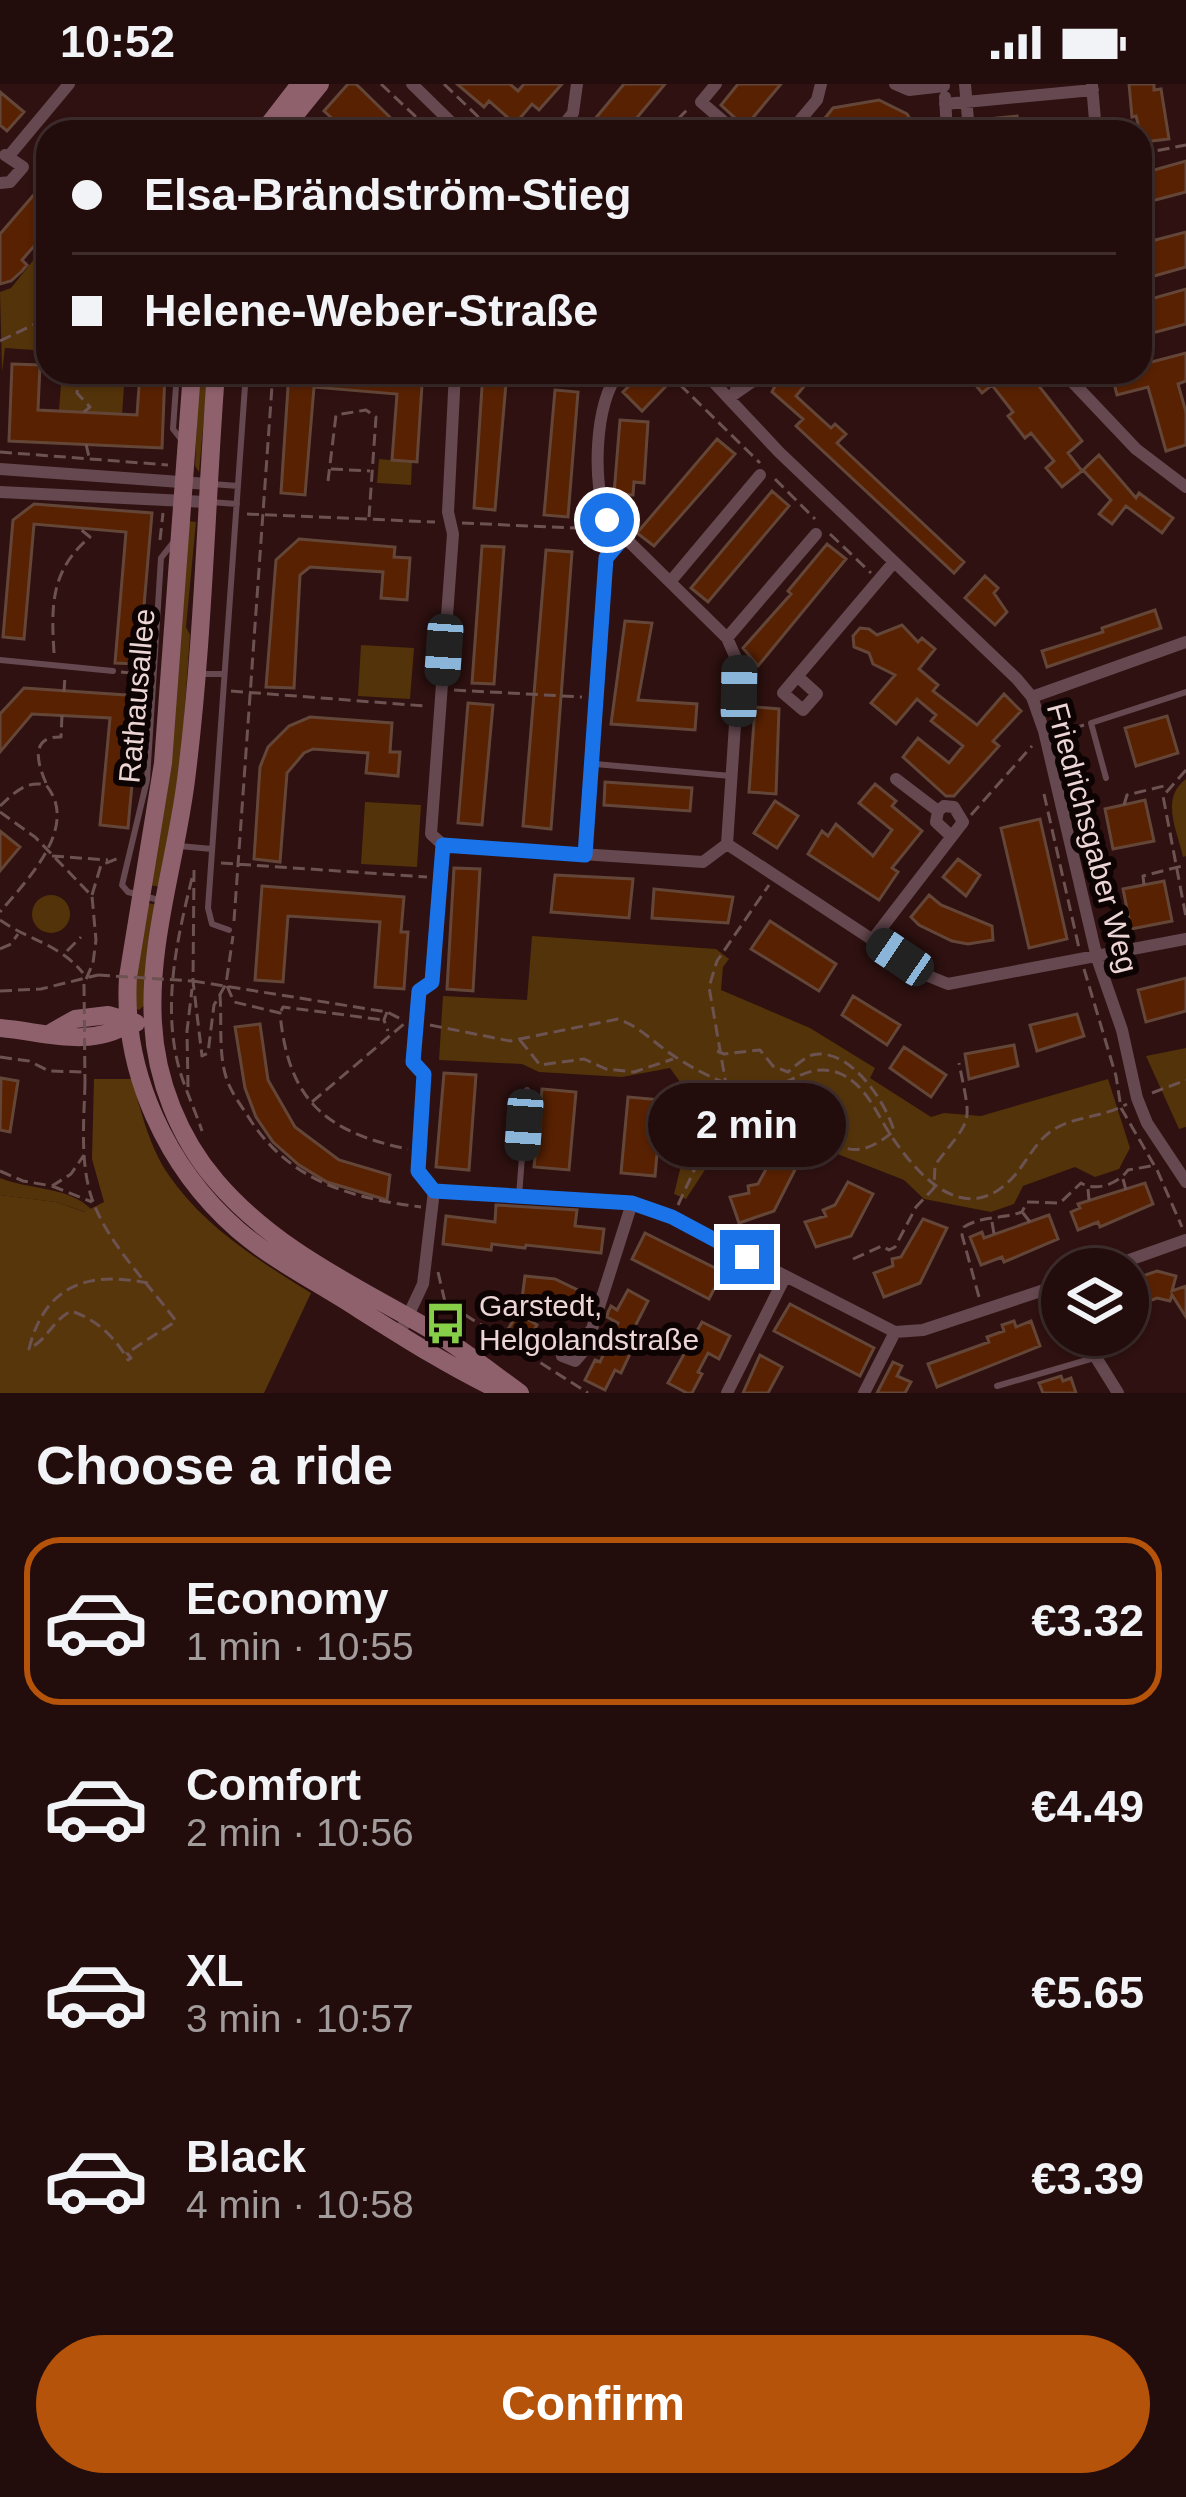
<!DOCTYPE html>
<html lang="en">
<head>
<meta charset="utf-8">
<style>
	body { margin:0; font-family:Helvetica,sans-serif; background:#2a1615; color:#f1f3f6; height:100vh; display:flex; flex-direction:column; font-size:45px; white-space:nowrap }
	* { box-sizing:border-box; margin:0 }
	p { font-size:39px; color:#a29c9d }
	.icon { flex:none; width:66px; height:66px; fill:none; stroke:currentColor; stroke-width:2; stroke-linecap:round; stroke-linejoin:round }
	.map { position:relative; height:1309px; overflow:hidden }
	.sheet { display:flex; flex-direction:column; background:#220d0c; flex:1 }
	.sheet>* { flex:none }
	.hud { position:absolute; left:36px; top:36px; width:1116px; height:264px; border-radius:36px; box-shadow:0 3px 9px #0004,0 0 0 3px #3f2d2d; display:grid; align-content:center; height:264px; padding:0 36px; background:#220d0c }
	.tools { position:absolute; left:1041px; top:1164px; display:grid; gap:24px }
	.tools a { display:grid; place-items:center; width:108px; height:108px; border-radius:50%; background:#220d0c; box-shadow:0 3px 9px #0004,0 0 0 3px #3f2d2d; font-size:60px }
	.end { position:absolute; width:54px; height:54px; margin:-27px; border:15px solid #1a73e8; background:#fff; box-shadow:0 0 0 6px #fff }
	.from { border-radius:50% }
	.bubble { position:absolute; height:84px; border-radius:42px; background:#220d0c; box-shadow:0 3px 9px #0004,0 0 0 3px #3f2d2d; font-size:39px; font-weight:600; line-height:84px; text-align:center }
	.car { position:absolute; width:36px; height:72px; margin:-36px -18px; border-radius:15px; box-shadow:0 0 9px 3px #0007; background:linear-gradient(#222 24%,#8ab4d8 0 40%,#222 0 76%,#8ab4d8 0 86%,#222 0) }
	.hud b { display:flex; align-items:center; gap:42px; height:114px; font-size:45px }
	.hud b+b { border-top:3px solid #3f2d2d }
	.hud i { width:30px; height:30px; background:#f1f3f6 }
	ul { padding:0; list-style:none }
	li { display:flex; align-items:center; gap:36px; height:168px; margin:0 24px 18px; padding:0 12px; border:6px solid transparent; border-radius:36px }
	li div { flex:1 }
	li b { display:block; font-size:45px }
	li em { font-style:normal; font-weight:600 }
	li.current { border-color:#b45309 }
	li>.icon { width:108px; height:108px; stroke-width:1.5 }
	h2 { padding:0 36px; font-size:54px; line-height:144px }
	.button { display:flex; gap:24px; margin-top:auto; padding:24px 36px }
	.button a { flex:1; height:138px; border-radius:72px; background:#b45309; color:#fff; font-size:48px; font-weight:600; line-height:138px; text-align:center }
	.status { display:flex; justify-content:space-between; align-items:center; height:84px; padding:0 60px; background:#220d0c; direction:ltr }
	.status svg { height:33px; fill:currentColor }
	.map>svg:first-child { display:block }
</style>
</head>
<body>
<div class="status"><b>10:52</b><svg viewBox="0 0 49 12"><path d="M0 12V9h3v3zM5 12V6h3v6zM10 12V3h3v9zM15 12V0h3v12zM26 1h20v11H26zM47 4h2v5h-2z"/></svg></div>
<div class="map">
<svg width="1186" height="1309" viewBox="0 0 1186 1309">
	<rect width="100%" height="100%" fill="#2e1110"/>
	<path fill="#53330a" d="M48 158V267L5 264 2 288 0 208 11 204Z
		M62 288H125L122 331 59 326Z
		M199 288H208L199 388 195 382Z
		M379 375 412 378 411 401 377 399Z
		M188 437 196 438 186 543 190 551 181 679 162 803 148 801Z
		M361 561 414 564 410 615 358 612Z
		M1186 695V772L1183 773C1177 746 1160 714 1186 695Z
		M365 718 421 721 417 783 361 780Z
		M32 830a19 19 0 1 1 38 0a19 19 0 1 1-38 0Z
		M146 819 161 821 148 918 139 926 135 924 138 855Z
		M532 852 716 865 729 875 723 883 721 906 810 944 875 984 870 994 931 1033 944 1029 981 1032 1108 995 1130 1064 1119 1085 1095 1093 1075 1083 1023 1102 1014 1120 991 1128 924 1115 904 1096 817 1062 792 1034 742 1029 686 1115 674 1110 696 1020 670 984 622 993 539 988 522 980 439 976 443 912 527 916Z
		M1186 964V1043L1179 1045 1146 972Z
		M0 1094C29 1106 68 1102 91 1125L85 1128 56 1118 0 1111Z"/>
	<path fill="#58360c" d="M94 995H132C141 1027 149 1062 168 1090 203 1142 259 1177 311 1209L264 1309H0V1111L56 1118 84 1128 104 1118 92 1075Z"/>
	<path fill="#582102" stroke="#644638" stroke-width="3" d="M348 0H356L405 48H329L337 39 324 27Z
		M457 0H510L518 7 524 0H562L539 26 532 20 515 40 489 17 484 23Z
		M624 0H665L625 48H584Z
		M738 0H781L745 43 721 21Z
		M1129 0H1154V6L1161 5 1169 55 1143 58 1136 32 1132 33Z
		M0 8 24 28 7 47 0 41Z
		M879 16 907 30 918 48H814L833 24Z
		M1017 32 1019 48H987L986 35Z
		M1186 77V108L1140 120V90Z
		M38 106 48 115V146L22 176 27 181 22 187 11 197 0 200V150Z
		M1186 148V183L1140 196V160Z
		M1186 205V240L1149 250 1140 218Z
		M1186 269V297L1178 300 1186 328V361L1166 367 1148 303 1117 311 1111 288H1140V281Z
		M12 280 40 281 38 326 137 331 140 288H165L162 364 9 357Z
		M289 288H414L422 301 417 378 392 376 397 310 314 303 305 411 281 409Z
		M483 288H507L495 426 474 424Z
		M643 288H656L668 300 642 327 623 308Z
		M782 288H816L796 312 831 344 835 340 846 350 837 359 964 478 954 489 796 342 803 335 772 308Z
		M965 288H990L996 295 1005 288H1028L1082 357 1068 369 1082 387 1062 403 1046 384 1054 377 1031 349 1025 354 1008 332 1013 328 992 301 982 309Z
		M555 306 578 308 568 433 544 431Z
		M620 336 648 338 644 399 634 398 633 411 614 410Z
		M717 355 735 370 654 462 637 449Z
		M1099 371 1136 414 1139 409 1173 434 1162 449 1126 422 1112 440 1099 430 1111 416 1083 386Z
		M772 407 789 422 708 518 691 504Z
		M34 420 152 429 139 580 115 579 126 448 34 440 24 555 3 553 13 436Z
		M299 455 395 463 394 473 410 474 407 516 381 514 383 488 310 483 300 491 294 604 266 603 276 476Z
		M827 460 846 475 758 582 743 564 791 510 788 507Z
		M482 462 504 463 494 600 472 599Z
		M546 466 572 468 551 745 523 742Z
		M985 492 998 504 994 509 1007 528 995 541 965 514Z
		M1155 526 1161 544 1047 583 1042 567 1103 548 1102 544Z
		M625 537 652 539 638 616 697 620 695 646 611 640Z
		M902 541 918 558 922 554 935 565 919 585 938 601 933 607 977 641 1004 610 1021 627 993 657 999 662 954 712H946L903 673 918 654 949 679 963 662 931 637 936 631 917 615 896 640 871 619 895 591 873 580 869 569 854 563 853 552 860 544 869 545 877 551Z
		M24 604 140 612 128 744 100 741 110 634 32 630 0 668V630Z
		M468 619 493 621 482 741 458 739Z
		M755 623 779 625 776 710 749 708Z
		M1167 632 1178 669 1136 682 1125 644Z
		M310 633 392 639 390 668H400L398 692 366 689 368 669 313 665 304 669 287 689 280 778 254 775 260 683 268 663 289 642Z
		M605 698 692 704 690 727 604 721Z
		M875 700 896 717 892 722 922 747 892 784 898 788 879 816 808 770 822 747 828 752 836 740 873 772 892 746 859 719Z
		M1145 716 1154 757 1113 765 1105 725Z
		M775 717 798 732 777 764 754 749Z
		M1040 735 1067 855 1029 864 1001 744Z
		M0 747 20 763 0 787Z
		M958 775 980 791 966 812 943 793Z
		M454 784 480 785 473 907 447 905Z
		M555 791 633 795 629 834 551 828Z
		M1164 797 1172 837 1131 845 1123 805Z
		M262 802 404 813 401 848H408L404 905 375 903 380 838 288 832 283 898 255 896Z
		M654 805 733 813 728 839 652 834Z
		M929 811 941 821 992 842 993 856 968 860 952 857 919 841 911 833Z
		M770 837 836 880 819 907 751 865Z
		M1186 894V927L1146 938 1138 906Z
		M853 912 900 941 887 961 842 931Z
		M1077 930 1084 952 1037 967 1030 941Z
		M260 940 268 996 295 1043 339 1076 390 1091 387 1116 327 1098 299 1081 273 1058 256 1033 245 1004 235 943Z
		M1014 961 1018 982 969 995 965 970Z
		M904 963 946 991 931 1013 890 984Z
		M444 989 476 991 469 1086 436 1083Z
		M1 994 18 997 10 1048 0 1046Z
		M542 1005 576 1008 569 1086 534 1083Z
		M628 1013 662 1016 655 1092 621 1089Z
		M778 1063 802 1072 774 1127 739 1139 730 1113 749 1109 748 1102 758 1100Z
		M848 1098 873 1110 851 1152 816 1163 805 1138 826 1132 823 1126 835 1121Z
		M1145 1099 1153 1120 1100 1143 1098 1138 1078 1146 1071 1128 1080 1124 1078 1120Z
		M496 1121 577 1126 575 1142 604 1145 601 1169 526 1161 525 1164 492 1160 491 1166 443 1160 446 1132 495 1138Z
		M1049 1131 1058 1155 1004 1178 1002 1173 981 1181 970 1153 982 1148 984 1154Z
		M923 1135 947 1144 920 1199 884 1213 874 1189 893 1182 892 1175 901 1173Z
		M645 1149 723 1188 709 1215 632 1175Z
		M1157 1187 1176 1192 1172 1207 1186 1202V1233L1172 1211 1170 1217 1157 1214 1128 1225V1197Z
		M525 1192 555 1195 586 1210 577 1233 556 1224 558 1219 522 1215Z
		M628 1206 648 1217 631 1250 638 1253 621 1289 615 1286 605 1306 585 1296 595 1276 600 1278 618 1239 607 1233 608 1228 611 1222 617 1226Z
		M790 1220 874 1264 860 1292 774 1247Z
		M518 1229 537 1241 524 1263 505 1250Z
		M1014 1237 1016 1243 1031 1237 1040 1262 937 1303 928 1280 989 1258 987 1253 1004 1247 1002 1241Z
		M702 1238 730 1252 719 1275 708 1269 698 1288 702 1290 692 1309H687L668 1299Z
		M760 1271 782 1283 768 1309H743Z
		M893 1278 902 1282 897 1292 911 1298 905 1309H877Z
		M1061 1292 1063 1297 1071 1294 1076 1309H1043L1039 1299Z"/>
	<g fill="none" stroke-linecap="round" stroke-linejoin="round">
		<path stroke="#6c5251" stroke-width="3" stroke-dasharray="12 6" stroke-linecap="butt" d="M381 0 432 48
			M444 0 494 48
			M665 48 689 24
			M1140 70 1186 61
			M0 257 37 239 48 228
			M79 288 77 309 90 323 84 328
			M667 288 760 379
			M86 360 89 373
			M0 368 168 381
			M331 385 370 387
			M775 395 815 435
			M328 397 336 331 366 326 376 333 369 433
			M247 430 435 438
			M462 439 597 445
			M830 450 871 489
			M160 456 163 429
			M54 569C51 520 51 486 90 453L79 444
			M121 588 141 590
			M454 606 582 613
			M231 607 425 622
			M64 608 65 591
			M1059 649 1084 641
			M1186 686 1163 712 1186 833
			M46 699C37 679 30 652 61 653L62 631
			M1044 710 1079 864
			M1124 721 1127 711 1168 701
			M0 722C14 709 26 696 46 701 81 743 25 798 0 828
			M0 728 35 753 92 812 96 856 93 879 84 900
			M971 731 1032 662
			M52 772 108 776
			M221 779 427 793
			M194 786 193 897 202 972 208 969 214 921 226 900 233 852
			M192 794C177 855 162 921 179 984 185 1005 195 1026 202 1047
			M1144 801 1143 792 1186 781
			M92 811 101 781 119 774
			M0 836C30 857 58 859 83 889
			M234 837 273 288
			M0 865 11 860 18 850
			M67 867 81 853
			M1084 885 1116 992 1121 1024 1157 1086 1182 1143
			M193 897 387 928 403 936
			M227 902 234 918 280 929C288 1015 324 1048 408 1065
			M0 907 41 905 98 891
			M220 911C222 937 218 971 227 996 232 1010 243 1024 251 1037 292 1098 351 1114 421 1123
			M281 927 283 923 384 936
			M387 928 384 936 388 947
			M430 941 510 957 618 935C639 942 653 958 671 970 693 985 720 999 746 1005 781 1015 803 973 841 990 867 1002 877 1031 892 1053 921 1096 968 1145 1015 1091 1027 1077 1035 1059 1050 1048 1071 1032 1103 1034 1127 1020
			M520 956 540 981 584 975 606 985 634 988 673 975
			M717 967 724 970 760 966 773 982 788 988C795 982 804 974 812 971 849 962 886 1018 894 1047 847 1086 833 1056 798 1026 788 1018 775 1014 764 1009
			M0 973 29 977 49 987 85 988
			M85 999C84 1036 80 1076 91 1112 106 1158 148 1199 176 1237L127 1269 131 1274 128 1276C115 1253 96 1235 71 1227 52 1237 48 1255 29 1265 45 1200 89 1187 148 1199
			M188 1003 187 947 192 905
			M1152 1009 1186 996
			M312 1018 405 939
			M0 1087 23 1097 52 1102 71 1090 84 1071
			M1123 1095 1126 1106
			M52 1102 92 1118
			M1088 1105 1089 1116
			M678 1121 726 1017 727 1006 709 903 717 877 769 801
			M1023 1129 1030 1138
			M992 1138 994 1150
			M853 1175 882 1162 889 1166 895 1163 916 1123 934 1104 935 1081C973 1031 972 1044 959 979
			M438 1188 445 1218 588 1309
			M979 1213 962 1151 964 1143C981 1132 1002 1135 1022 1128L1027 1118 1060 1119 1081 1099C1096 1108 1118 1100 1128 1086L1151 1082 1155 1085"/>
		<path stroke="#654850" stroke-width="6" d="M177 288 173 345 184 359
			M731 310 740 288
			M212 400 238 402
			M210 418 237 420
			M0 576 113 587
			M198 590H224
			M595 680 731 692
			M1106 694 1091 639 1186 608
			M179 762 212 765
			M159 816 128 808 122 801 147 696 161 474 175 456
			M229 846 212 840 208 824 246 288
			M519 1112 527 1006
			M997 1302 1094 1274"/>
		<path stroke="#654850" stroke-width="12" d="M412 0 461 48
			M716 0 701 18 736 48
			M895 0 909 6 944 2
			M965 0 969 48
			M1092 1 1096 48
			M945 13 947 48
			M945 20 1093 6
			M558 48 573 29 577 0
			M790 48 817 16 821 0
			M8 73 69 0
			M0 99 10 98 23 83 5 71
			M620 288C594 315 592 403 607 436L727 554 739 581 727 760
			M704 288 779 368 1017 595 1032 613 1044 647 1097 874 1122 946 1137 1014 1147 1039 1186 1098
			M1063 288 1136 365 1186 403
			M730 313 766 288
			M0 385 208 400
			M0 408 206 418
			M670 498 760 391
			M727 554 816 450
			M797 592 817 610 803 626 783 609 894 478
			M1032 613 1186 558
			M896 695 938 727 936 738 951 752
			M443 761 703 778 727 760 926 891 948 900 1186 855
			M585 771 606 474 624 453
			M873 855 963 738 954 723 944 722 938 727
			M434 1107 632 1119 672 1134 895 1248 923 1246 1062 1200
			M1104 1185 1186 1156
			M399 1251 423 1200 434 1107 418 1087 424 990 413 978 419 907 432 898 443 761 431 750 453 450 448 428 455 288
			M1082 1251 1118 1309
			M580 1259 564 1258 562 1272 575 1277 582 1269 580 1259 592 1245 632 1119
			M727 1309 785 1193
			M864 1309 895 1248"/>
		<path stroke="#8f616d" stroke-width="18" d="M263 48 300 0
			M281 48 320 0
			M192 288 163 679 128 893C122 988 167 1084 238 1146 273 1176 315 1197 354 1222 403 1253 453 1285 505 1309
			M216 288C206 422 203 563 186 696 176 776 148 859 153 939 156 996 179 1054 216 1097 275 1166 354 1201 431 1246 462 1265 491 1288 520 1309
			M0 944C46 948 88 965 130 939
			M52 948 75 935 108 931 136 939"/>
		<path stroke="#6c5251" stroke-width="3" stroke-dasharray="12 6" stroke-linecap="butt" d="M98 891 193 897
			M84 900 85 999"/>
	</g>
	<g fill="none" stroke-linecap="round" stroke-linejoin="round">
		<path stroke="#1a73e8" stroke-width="15" d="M607 436 624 453 606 474 585 771 443 761 432 898 419 907 413 978 424 990 418 1087 434 1107 632 1119 672 1133 747 1173"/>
	</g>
	<defs>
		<symbol id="bus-bare" viewBox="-9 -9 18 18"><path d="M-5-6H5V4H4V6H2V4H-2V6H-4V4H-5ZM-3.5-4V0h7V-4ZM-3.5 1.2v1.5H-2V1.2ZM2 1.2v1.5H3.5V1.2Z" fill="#88cf49" stroke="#0e0303" stroke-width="2.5" paint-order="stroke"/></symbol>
	</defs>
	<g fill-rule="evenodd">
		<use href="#bus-bare" x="416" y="1210" width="59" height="59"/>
	</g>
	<g text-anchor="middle" stroke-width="12" stroke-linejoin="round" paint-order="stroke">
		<g font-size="30" fill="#ecd6d5" stroke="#0e0303">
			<text transform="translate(137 612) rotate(-85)" y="10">Rathausallee</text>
			<text transform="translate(1092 754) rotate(75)" y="10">Friedrichsgaber Weg</text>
		</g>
		<g font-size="30" fill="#ecd6d5" stroke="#0e0303" text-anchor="start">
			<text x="479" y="1232">Garstedt,<tspan x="479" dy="34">Helgolandstraße</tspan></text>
		</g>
	</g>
</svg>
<div class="tools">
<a><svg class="icon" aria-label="layers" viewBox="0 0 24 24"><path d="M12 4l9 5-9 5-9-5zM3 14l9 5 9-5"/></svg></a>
</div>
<i class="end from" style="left:607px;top:436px"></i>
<i class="end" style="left:747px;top:1173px"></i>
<div class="bubble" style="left:648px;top:999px;width:198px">2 min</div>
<i class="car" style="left:444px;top:566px;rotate:184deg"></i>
<i class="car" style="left:739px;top:607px;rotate:1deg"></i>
<i class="car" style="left:900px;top:873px;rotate:304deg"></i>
<i class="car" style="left:524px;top:1041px;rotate:184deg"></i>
<div class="hud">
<b><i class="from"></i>Elsa-Brändström-Stieg</b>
<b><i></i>Helene-Weber-Straße</b>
</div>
</div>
<section class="sheet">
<h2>Choose a ride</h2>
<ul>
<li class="current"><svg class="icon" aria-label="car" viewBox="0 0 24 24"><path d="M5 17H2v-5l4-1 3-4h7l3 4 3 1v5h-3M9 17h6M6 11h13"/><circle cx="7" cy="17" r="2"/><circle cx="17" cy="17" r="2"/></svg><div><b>Economy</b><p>1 min · 10:55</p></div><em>€3.32</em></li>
<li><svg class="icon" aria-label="car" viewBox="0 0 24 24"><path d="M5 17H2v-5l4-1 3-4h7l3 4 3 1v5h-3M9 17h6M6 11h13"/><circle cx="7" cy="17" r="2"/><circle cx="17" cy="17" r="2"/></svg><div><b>Comfort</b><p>2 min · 10:56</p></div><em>€4.49</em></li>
<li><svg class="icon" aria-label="car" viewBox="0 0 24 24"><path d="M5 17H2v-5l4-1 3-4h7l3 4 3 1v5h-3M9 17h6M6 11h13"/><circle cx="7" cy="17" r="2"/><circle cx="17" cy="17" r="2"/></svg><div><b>XL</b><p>3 min · 10:57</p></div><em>€5.65</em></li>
<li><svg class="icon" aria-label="car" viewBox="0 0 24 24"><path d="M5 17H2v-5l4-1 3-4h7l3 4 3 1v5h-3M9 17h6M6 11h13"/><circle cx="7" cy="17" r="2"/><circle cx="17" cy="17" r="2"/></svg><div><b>Black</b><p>4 min · 10:58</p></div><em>€3.39</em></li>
</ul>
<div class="button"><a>Confirm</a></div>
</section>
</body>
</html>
